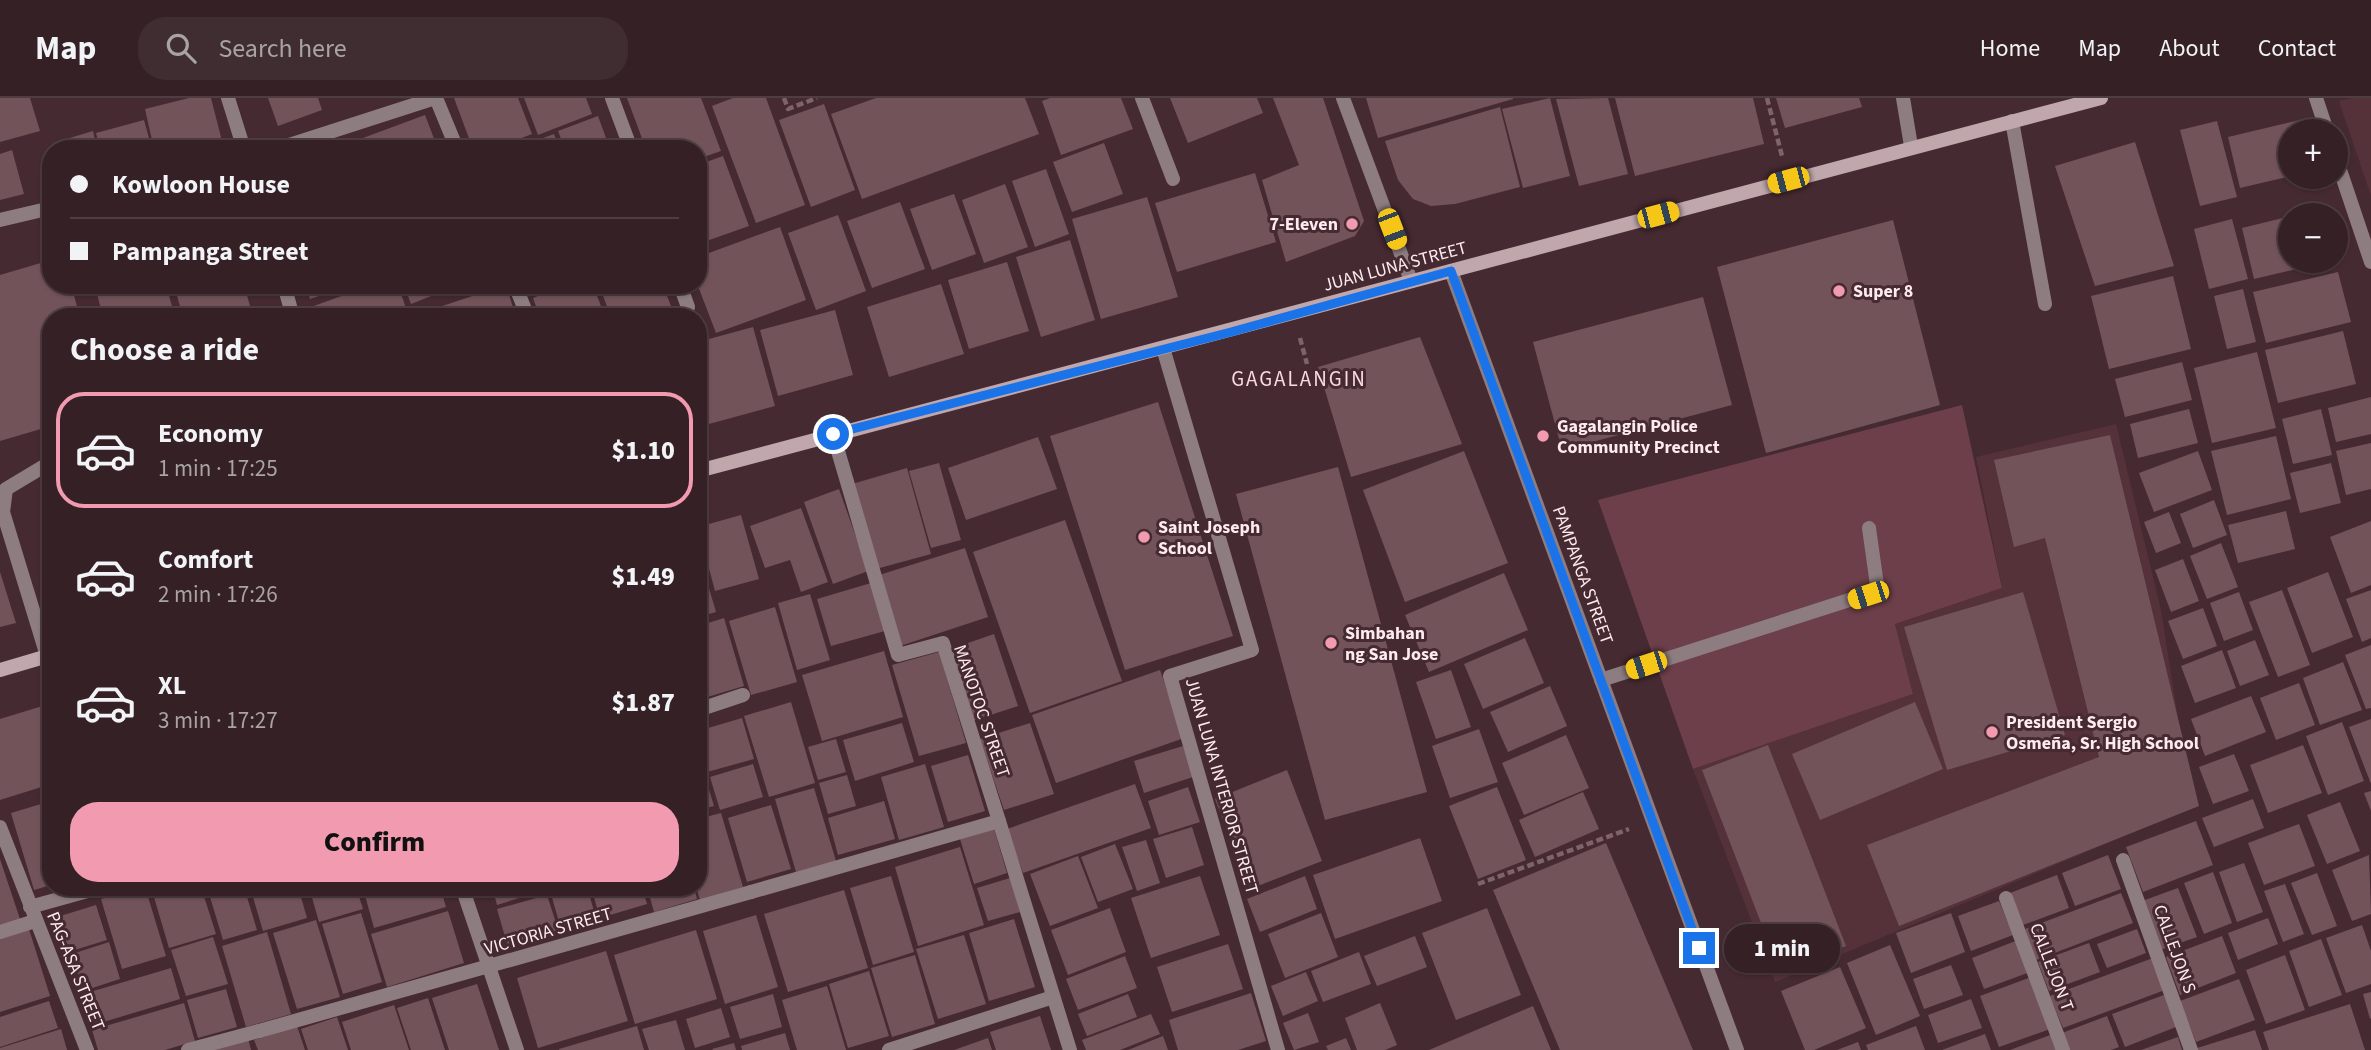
<!DOCTYPE html>
<html lang="en">
<head>
<meta charset="utf-8">
<style>
	body { margin:0; font-family:"Source Sans 3",sans-serif; background:#3f2d32; color:#f1f3f6; height:100vh; display:flex; flex-direction:column; font-size:26px; white-space:nowrap }
	* { box-sizing:border-box; margin:0 }
	p { font-size:23px; color:#a9a3a7 }
	.icon { flex:none; width:38px; height:38px; fill:none; stroke:currentColor; stroke-width:2; stroke-linecap:round; stroke-linejoin:round }
	.map { position:relative; flex:1; overflow:hidden }
	.side { position:absolute; left:42px; top:210px; width:665px; height:588px; display:flex; flex-direction:column; background:#342025; border-radius:28px; box-shadow:0 2px 5px #0004,0 0 0 2px #4e3e42 }
	.side>* { flex:none }
	.guide { position:absolute; left:42px; top:42px; width:665px; height:154px; border-radius:28px; box-shadow:0 2px 5px #0004,0 0 0 2px #4e3e42; display:grid; align-content:center; height:154px; padding:0 28px; background:#342025 }
	.controls { position:absolute; left:2278px; top:21px; display:grid; gap:14px }
	.controls a { display:grid; place-items:center; width:70px; height:70px; border-radius:50%; background:#342025; box-shadow:0 2px 5px #0004,0 0 0 2px #4e3e42; font-size:35px }
	.end { position:absolute; width:32px; height:32px; margin:-16px; border:9px solid #1a73e8; background:#fff; box-shadow:0 0 0 4px #fff }
	.from { border-radius:50% }
	.bubble { position:absolute; height:49px; border-radius:24px; background:#342025; box-shadow:0 2px 5px #0004,0 0 0 2px #4e3e42; font-size:23px; font-weight:800; line-height:49px; text-align:center }
	.car { position:absolute; width:21px; height:42px; margin:-21px -10px; border-radius:9px; box-shadow:0 0 5px 2px #0007; background:linear-gradient(#f5c518 24%,#345 0 40%,#f5c518 0 76%,#345 0 86%,#f5c518 0) }
	.guide b { display:flex; align-items:center; gap:24px; height:66px; font-size:26px }
	.guide b+b { border-top:2px solid #4e3e42 }
	.guide i { width:18px; height:18px; background:#f1f3f6 }
	ul { padding:0; list-style:none }
	li { display:flex; align-items:center; gap:21px; height:116px; margin:0 14px 10px; padding:0 14px; border:4px solid transparent; border-radius:28px }
	li div { flex:1 }
	li b { display:block; font-size:26px }
	li em { font-style:normal; font-weight:800 }
	li.active { border-color:#f29aaf }
	li>.icon { width:63px; height:63px; stroke-width:1.5 }
	h2 { padding:0 28px; font-size:32px; line-height:84px }
	.primary-button { display:flex; gap:14px; margin-top:auto; padding:14px 28px }
	.primary-button a { flex:1; height:80px; border-radius:28px; background:#f29aaf; color:#111; font-size:28px; font-weight:800; line-height:80px; text-align:center }
	header { display:flex; align-items:center; gap:42px; box-sizing:border-box; height:98px; padding:0 35px; background:#342025; border-bottom:2px solid #4e3e42 }
	header strong { font-size:33px }
	nav { display:flex; gap:38px; margin-inline-start:auto; font-size:24px }
	.search { width:490px; height:63px; background:#3f2d32; display:flex; align-items:center; gap:18px; box-sizing:border-box; padding:0 24px; border-radius:28px; color:#a9a3a7; font-size:26px }
	.map>svg:first-child { display:block }
</style>
</head>
<body>
<header>
<strong>Map</strong>
<div class="search"><svg class="icon" aria-label="search" viewBox="0 0 24 24"><circle cx="10" cy="10" r="6"/><path d="M15 15l6 6"/></svg>Search here</div>
<nav><a>Home</a><a>Map</a><a>About</a><a>Contact</a></nav>
</header>
<div class="map">
<svg width="2371" height="952" viewBox="0 0 2371 952">
	<rect width="100%" height="100%" fill="#462a31"/>
	<path fill="#55313a" d="M2352 0H2371V98L2339 3Z
		M2116 326 2161 512 2192 710 1775 884 1693 671 1913 596 1895 526 2002 490 1976 359Z"/>
	<path fill="#6c3f4a" d="M1962 307 2002 490 1895 526 1913 596 1693 671 1598 402Z"/>
	<path fill="#73535a" d="M0 0H30L40 33 0 44Z
		M189 0H211L224 51H154L145 11Z
		M268 0H318L322 12 278 28Z
		M454 0H518L532 36 493 51H473Z
		M524 0H586L592 16 538 37Z
		M627 0H701L721 53 698 61V51H646Z
		M733 0H766L805 107 756 125 712 8Z
		M876 0H1025L1039 36 862 101 831 16Z
		M1050 0H1121L1133 31 1061 57 1042 3Z
		M1170 0H1257L1263 15 1188 45Z
		M1273 0H1323L1364 123 1355 138 1286 164 1262 82 1299 67Z
		M1366 0H1513V1L1378 40Z
		M1550 0 1570 78 1523 90 1502 11Z
		M1608 0 1628 76 1579 88 1556 1Z
		M1615 0H1753L1764 46 1635 78Z
		M1776 0H1859L1862 9 1785 30Z
		M824 6 855 92 811 109 779 22Z
		M1500 9 1520 89 1455 106 1431 108 1413 101 1398 82 1385 43Z
		M425 17 438 51H337L336 50Z
		M598 18 610 51H565L558 33Z
		M2304 21 2307 33H2291V78L2240 90 2228 39Z
		M144 22 152 51H100L96 35Z
		M2217 23 2237 99 2200 108 2180 32Z
		M93 33 97 51H55L53 45Z
		M554 36 559 51H516V50Z
		M2135 44 2174 168 2095 188 2055 68Z
		M1104 45 1123 96 1072 114 1053 64Z
		M12 52 24 96 0 102V56Z
		M723 58 749 128 698 146V67Z
		M1046 71 1069 136 1035 149 1012 83Z
		M1255 75 1276 144 1177 174 1155 105Z
		M1005 86 1028 149 984 165 962 102Z
		M954 96 976 156 932 172 910 111Z
		M1147 99 1178 199 1101 221 1072 121Z
		M900 104 925 171 872 190 847 123Z
		M838 117 866 193 816 212 788 135Z
		M2291 118V163H2308L2309 168 2254 181 2242 130Z
		M2232 121 2248 181 2209 191 2194 131Z
		M1893 122 1940 307 1766 355 1717 169Z
		M780 129 806 202 716 235 698 188V159Z
		M1070 142 1095 222 1041 239 1016 159Z
		M51 162V187H71L80 219H51V328L0 343V177Z
		M1007 164 1029 233 969 251 948 182Z
		M2338 174 2351 224 2266 245 2253 194Z
		M2173 178 2191 251 2109 271 2091 198Z
		M941 186 964 256 889 279 867 209Z
		M125 187H166L175 219H103L97 196Z
		M174 187H244L252 215 240 219H183Z
		M306 187H349V188L310 201Z
		M372 187H398L409 219H314L311 209Z
		M404 187H459L411 206Z
		M506 187 516 219H432L430 212Z
		M565 187H593L605 219H540L533 200Z
		M599 187H663L675 219H611Z
		M2243 191 2256 244 2227 251 2214 198Z
		M1703 199 1732 307 1562 352 1533 244Z
		M835 212 853 277 778 298 760 232Z
		M753 229 775 308 698 329V244Z
		M2343 233 2356 286 2278 305 2265 252Z
		M1420 239 1462 346 1351 379 1318 269Z
		M2257 254 2276 330 2212 345 2194 270Z
		M2182 264 2192 302 2125 319 2115 281Z
		M2371 299V336L2336 344 2328 310Z
		M1158 304 1233 538 1125 572 1050 338Z
		M2189 311 2198 345 2138 360 2130 326Z
		M2321 311 2332 357 2293 366 2282 321Z
		M2110 337 2199 708 1899 828 1867 747 2099 659 2045 440 2014 449 1994 362Z
		M2276 338 2291 401 2227 417 2211 353Z
		M1038 339 1057 391 966 422 948 370Z
		M2371 345V391L2346 397 2336 353Z
		M1464 353 1508 465 1405 504 1363 392Z
		M2198 353 2212 392 2154 414 2139 375Z
		M939 365 961 442 931 450 909 373Z
		M2331 365 2341 405 2300 415 2290 375Z
		M1338 369 1427 694 1325 722 1236 396Z
		M907 370 931 456 876 471 852 386Z
		M839 391 868 473 833 486 804 404Z
		M2214 402 2227 437 2193 450 2180 416Z
		M801 410 828 484 801 494 790 462 765 470 750 428Z
		M2286 413 2295 451 2238 465 2228 427Z
		M2169 414 2181 445 2156 455 2144 424Z
		M741 417 759 481 715 493 698 429Z
		M1065 422 1122 583 1030 615 973 454Z
		M2371 423V487L2351 495 2330 439Z
		M2221 445 2238 489 2207 501 2190 458Z
		M965 450 988 519 900 548 876 478Z
		M698 453 716 514 698 519Z
		M2183 461 2199 503 2171 514 2155 472Z
		M0 474 16 525 0 529Z
		M2328 474 2353 539 2312 555 2287 490Z
		M1504 475 1528 532 1429 574 1405 517Z
		M871 485 885 533 831 548 817 501Z
		M2282 492 2310 567 2278 579 2249 504Z
		M2371 492V540L2362 544 2346 501Z
		M2023 494 2065 637 1947 672 1904 529Z
		M2239 494 2253 532 2224 543 2210 505Z
		M810 496 830 562 797 572 778 505Z
		M775 509 797 584 751 597 729 523Z
		M2203 510 2217 548 2183 561 2168 523Z
		M724 520 744 588 704 600 698 582V528Z
		M994 536 1018 608 972 623 948 552Z
		M1525 540 1544 585 1483 611 1464 566Z
		M2255 542 2269 577 2240 588 2227 553Z
		M2371 547V610L2366 611 2345 557Z
		M2222 552 2236 590 2195 605 2181 568Z
		M884 553 903 619 822 643 802 577Z
		M939 554 966 645 919 658 892 567Z
		M2343 564 2362 612 2320 627 2303 580Z
		M1160 572 1184 640 1056 685 1032 617Z
		M1451 572 1471 629 1436 641 1416 584Z
		M2299 585 2315 627 2276 642 2260 600Z
		M1550 588 1567 628 1508 654 1490 614Z
		M2251 598 2266 634 2205 658 2191 621Z
		M791 604 815 685 769 699 744 618Z
		M1915 604 1943 671 1820 722 1792 656Z
		M49 606 51 686 0 702V621Z
		M742 620 754 661 707 674 698 633Z
		M2371 621V686L2349 629Z
		M2342 624 2364 683 2328 697 2306 638Z
		M902 625 914 664 855 683 843 642Z
		M1030 625 1054 696 1004 712 980 641Z
		M1479 631 1498 684 1450 700 1432 648Z
		M1566 637 1589 690 1524 717 1502 665Z
		M836 641 846 674 818 682 808 649Z
		M1768 647 1846 848 1780 874 1702 672Z
		M2303 647 2322 695 2268 715 2250 667Z
		M1183 648 1193 679 1144 695 1134 663Z
		M698 656 714 708 698 712Z
		M2234 656 2249 693 2213 706 2199 669Z
		M968 657 985 713 948 724 931 668Z
		M753 666 763 699 720 712 710 679Z
		M925 666 944 729 899 742 881 679Z
		M1287 672 1322 763 1250 791 1215 701Z
		M847 677 856 708 828 716 819 685Z
		M1135 686 1151 730 1023 775 1007 731Z
		M1188 689 1200 724 1159 737 1148 703Z
		M1497 689 1526 762 1478 781 1449 708Z
		M814 690 836 763 796 774 775 701Z
		M2371 693V713L2364 695Z
		M1583 694 1599 731 1535 759 1519 722Z
		M2253 701 2264 730 2214 749 2202 720Z
		M51 703V787L34 792 11 715Z
		M884 703 895 741 838 757 828 720Z
		M2340 704 2360 753 2327 766 2307 717Z
		M771 707 791 771 747 784 728 720Z
		M721 715 743 789 700 802 696 789 698 721Z
		M2196 723 2213 767 2143 794 2126 749Z
		M2299 726 2315 768 2264 787 2248 745Z
		M1192 729 1204 767 1166 780 1153 741Z
		M994 731 1007 775 974 786 960 741Z
		M1420 740 1442 803 1335 841 1313 777Z
		M1146 742 1160 785 1137 793 1122 749Z
		M1606 745 1693 952H1560L1493 792Z
		M1115 746 1133 791 1098 804 1081 759Z
		M960 749 984 827 918 848 895 769Z
		M2108 757 2121 791 2075 808 2062 775Z
		M2369 757 2371 816 2352 823 2332 772Z
		M1078 758 1098 810 1050 828 1030 776Z
		M0 761 21 824 0 830Z
		M2244 765 2263 814 2237 824 2219 774Z
		M2213 774 2232 825 2204 836 2184 785Z
		M2317 775 2337 828 2312 837 2291 785Z
		M2057 777 2069 810 2023 827 2010 795Z
		M891 778 914 854 873 867 850 790Z
		M1200 778 1220 837 1151 860 1131 800Z
		M1305 778 1317 811 1260 834 1247 801Z
		M1010 780 1020 814 988 823 977 790Z
		M2285 786 2304 836 2283 844 2264 793Z
		M139 789H145L166 858 122 871 101 801Z
		M151 789H201L216 836 169 850Z
		M207 789H244L257 832 223 842Z
		M250 789H298L307 820 263 833Z
		M309 789H356L363 811 319 824Z
		M440 789 446 809 374 830 363 790Z
		M492 789H541L542 793 497 807Z
		M549 789H587L596 820 561 831Z
		M591 789H642L647 806 600 820Z
		M647 789H694L697 801 654 814Z
		M2178 790 2197 839 2160 852 2142 803Z
		M844 792 868 870 788 894 764 816Z
		M2121 795 2133 825 2036 862 2025 831Z
		M547 797 559 834 508 849 497 811Z
		M1999 803 2013 837 1971 853 1958 818Z
		M96 807 107 842 68 854 57 819Z
		M1110 810 1126 854 1068 877 1051 832Z
		M1487 810 1521 897 1456 922 1422 835Z
		M448 813 464 865 387 889 371 836Z
		M361 815 382 884 343 896 322 826Z
		M1321 815 1338 859 1285 880 1268 836Z
		M1951 815 1965 854 1911 875 1896 835Z
		M756 817 778 889 725 906 703 833Z
		M2268 820 2278 846 2238 862 2228 835Z
		M1014 821 1035 889 989 903 969 835Z
		M316 822 340 899 297 911 273 835Z
		M2362 827 2371 853V886L2346 895 2326 840Z
		M28 828 50 898 0 914V837Z
		M2137 831 2146 855 2107 870 2097 846Z
		M696 832 717 901 635 926 614 857Z
		M267 834 291 916 246 929 222 848Z
		M964 837 986 906 938 921 916 851Z
		M1415 838 1427 869 1377 888 1364 858Z
		M2222 838 2236 875 2180 897 2166 859Z
		M213 839 228 886 186 898 171 852Z
		M2321 841 2342 897 2309 909 2289 853Z
		M2018 842 2030 874 1984 891 1972 860Z
		M109 844 120 881 83 893 72 856Z
		M2089 845 2100 874 2049 893 2038 864Z
		M1228 846 1243 891 1172 914 1157 869Z
		M1890 847 1920 918 1876 937 1847 865Z
		M606 853 628 923 538 950 517 880Z
		M1359 854 1371 886 1323 904 1311 873Z
		M915 857 935 926 892 939 871 870Z
		M2285 857 2305 912 2266 926 2246 872Z
		M1125 858 1137 890 1078 912 1066 881Z
		M2153 860 2165 892 2063 930 2050 898Z
		M1951 867 1963 897 1924 911 1913 881Z
		M1840 869 1866 930 1814 952H1805L1781 893Z
		M171 870 180 901 90 928 80 897Z
		M869 873 889 938 848 950 829 886Z
		M1306 874 1318 903 1283 918 1271 888Z
		M2034 878 2053 930 1999 949 1980 898Z
		M2239 881 2255 922 2196 944 2180 903Z
		M477 886 499 952H449L432 900Z
		M827 888 846 952H797L782 902Z
		M226 891 237 929 198 940 187 902Z
		M2371 894V920L2370 921 2363 896Z
		M1251 895 1266 943 1238 952H1178L1169 922Z
		M773 896 782 929 740 941 730 909Z
		M1128 896 1137 919 1087 938 1078 916Z
		M2164 897 2176 929 2125 949 2112 916Z
		M428 900 445 952H411L397 910Z
		M1971 901 1982 930 1938 945 1928 917Z
		M49 903 58 930 0 949V919Z
		M184 905 195 943 165 952H98L92 932Z
		M1380 905 1397 947 1385 952H1357L1345 920Z
		M2350 906 2365 952H2269L2263 934Z
		M394 907 409 952H351L342 924Z
		M1533 908 1551 952H1429Z
		M721 910 730 939 695 950 686 921Z
		M1308 915 1319 944 1294 952 1283 925Z
		M1151 916 1160 936 1120 952H1086L1082 942Z
		M1040 918 1051 952H996L990 934Z
		M2107 918 2119 949 2111 952H2068L2062 935Z
		M337 919 348 952H308L301 931Z
		M676 922 685 952H649L642 931Z
		M297 928 305 952H258L254 942Z
		M637 928 644 952H559V951Z
		M1916 928 1925 952H1868L1866 947Z
		M61 931 67 952H0V950Z
		M2255 932 2262 952H2194V951Z
		M785 935 790 952H742L741 948Z
		M1985 936 1991 952H1942Z
		M2053 936 2059 952H2010Z
		M1163 938 1168 952H1128Z
		M2178 939 2182 952H2141Z
		M248 940 251 952H213Z
		M988 940 992 952H954Z
		M1346 940 1351 952H1328L1326 948Z
		M1858 944 1861 952H1837Z
		M734 945 736 952H713L712 951Z"/>
	<g fill="none" stroke-linecap="round" stroke-linejoin="round">
		<path stroke="#7e646a" stroke-width="4.5" stroke-dasharray="7 3.5" stroke-linecap="butt" d="M784 0 788 11 817 0
			M1767 0 1782 58
			M1300 240 1307 266
			M1478 786 1629 731"/>
		<path stroke="#8d7d80" stroke-width="14" d="M1903 0 1911 48
			M2012 23 2045 206
			M47 558 3 414 6 391 51 364
			M1601 582 1874 494 1877 487 1869 430"/>
		<path stroke="#8d7d80" stroke-width="14" d="M1163 250 1252 552 1170 578 1278 952
			M2123 762 2191 952
			M751 794 999 723 943 545 898 557 833 336
			M2006 800 2063 952
			M0 834 35 823
			M188 952 259 933"/>
		<path stroke="#8d7d80" stroke-width="14" d="M228 0 244 51
			M436 0 457 51
			M612 0 631 51
			M1142 0 1173 81
			M1343 0 1411 183
			M2316 0 2327 33
			M277 51 435 0
			M2336 60 2371 164
			M0 122 51 110
			M284 187 293 219
			M515 187 528 219
			M680 187 688 209
			M698 612 743 597
			M999 723 1070 952
			M0 729 87 952
			M462 789 517 952
			M30 809 102 789
			M259 933 751 794
			M889 952 1053 899"/>
		<path stroke="#8d7d80" stroke-width="14" d="M1451 173 1737 952"/>
		<path stroke="#bfa7ac" stroke-width="14" d="M698 373 2101 0
			M0 572 51 557"/>
	</g>
	<g fill="none" stroke-linecap="round" stroke-linejoin="round">
		<path stroke="#1a73e8" stroke-width="9" d="M833 336 1231 234 1451 173 1699 850"/>
	</g>
	<g fill="#f29aaf" stroke="#462a31" stroke-width="2.5">
		<circle cx="1352" cy="126" r="7"/>
		<circle cx="1839" cy="193" r="7"/>
		<circle cx="1543" cy="338" r="7"/>
		<circle cx="1144" cy="439" r="7"/>
		<circle cx="1331" cy="545" r="7"/>
		<circle cx="1992" cy="634" r="7"/>
	</g>
	<g text-anchor="middle" stroke-width="6" stroke-linejoin="round" paint-order="stroke">
		<g font-size="18" font-weight="bold" fill="#feebef" stroke="#462a31" text-anchor="start">
			<text x="1338" y="132" text-anchor="end">7-Eleven</text>
			<text x="1853" y="199">Super 8</text>
			<text x="1557" y="334">Gagalangin Police<tspan x="1557" dy="21">Community Precinct</tspan></text>
			<text x="1158" y="435">Saint Joseph<tspan x="1158" dy="21">School</tspan></text>
			<text x="1345" y="541">Simbahan<tspan x="1345" dy="21">ng San Jose</tspan></text>
			<text x="2006" y="630">President Sergio<tspan x="2006" dy="21">Osmeña, Sr. High School</tspan></text>
		</g>
		<g font-size="18" fill="#feebef" stroke="#462a31">
			<text transform="translate(1395 168) rotate(-15)" y="6">JUAN LUNA STREET</text>
			<text transform="translate(1583 477) rotate(70)" y="6">PAMPANGA STREET</text>
			<text transform="translate(982 613) rotate(71)" y="6">MANOTOC STREET</text>
			<text transform="translate(1222 688) rotate(74)" y="6">JUAN LUNA INTERIOR STREET</text>
			<text transform="translate(548 833) rotate(-16)" y="6">VICTORIA STREET</text>
			<text transform="translate(2175 851) rotate(70)" y="6">CALLEJON S</text>
			<text transform="translate(2052 869) rotate(69)" y="6">CALLEJON T</text>
			<text transform="translate(76 873) rotate(68)" y="6">PAG-ASA STREET</text>
		</g>
		<g font-size="21" letter-spacing="2" fill="#fcd9e0" stroke="#462a31">
			<text x="1299" y="288">GAGALANGIN</text>
		</g>
	</g>
</svg>
<div class="controls">
<a>+</a>
<a>−</a>
</div>
<i class="end from" style="left:833px;top:336px"></i>
<i class="end" style="left:1699px;top:850px"></i>
<div class="bubble" style="left:1724px;top:826px;width:116px">1 min</div>
<i class="car" style="left:1788px;top:82px;rotate:255deg"></i>
<i class="car" style="left:1658px;top:117px;rotate:75deg"></i>
<i class="car" style="left:1392px;top:131px;rotate:159deg"></i>
<i class="car" style="left:1868px;top:497px;rotate:252deg"></i>
<i class="car" style="left:1646px;top:567px;rotate:252deg"></i>
<div class="guide">
<b><i class="from"></i>Kowloon House</b>
<b><i></i>Pampanga Street</b>
</div>
<section class="side">
<h2>Choose a ride</h2>
<ul>
<li class="active"><svg class="icon" aria-label="car" viewBox="0 0 24 24"><path d="M5 17H2v-5l4-1 3-4h7l3 4 3 1v5h-3M9 17h6M6 11h13"/><circle cx="7" cy="17" r="2"/><circle cx="17" cy="17" r="2"/></svg><div><b>Economy</b><p>1 min · 17:25</p></div><em>$1.10</em></li>
<li><svg class="icon" aria-label="car" viewBox="0 0 24 24"><path d="M5 17H2v-5l4-1 3-4h7l3 4 3 1v5h-3M9 17h6M6 11h13"/><circle cx="7" cy="17" r="2"/><circle cx="17" cy="17" r="2"/></svg><div><b>Comfort</b><p>2 min · 17:26</p></div><em>$1.49</em></li>
<li><svg class="icon" aria-label="car" viewBox="0 0 24 24"><path d="M5 17H2v-5l4-1 3-4h7l3 4 3 1v5h-3M9 17h6M6 11h13"/><circle cx="7" cy="17" r="2"/><circle cx="17" cy="17" r="2"/></svg><div><b>XL</b><p>3 min · 17:27</p></div><em>$1.87</em></li>
</ul>
<div class="primary-button"><a>Confirm</a></div>
</section>
</div>
</body>
</html>
